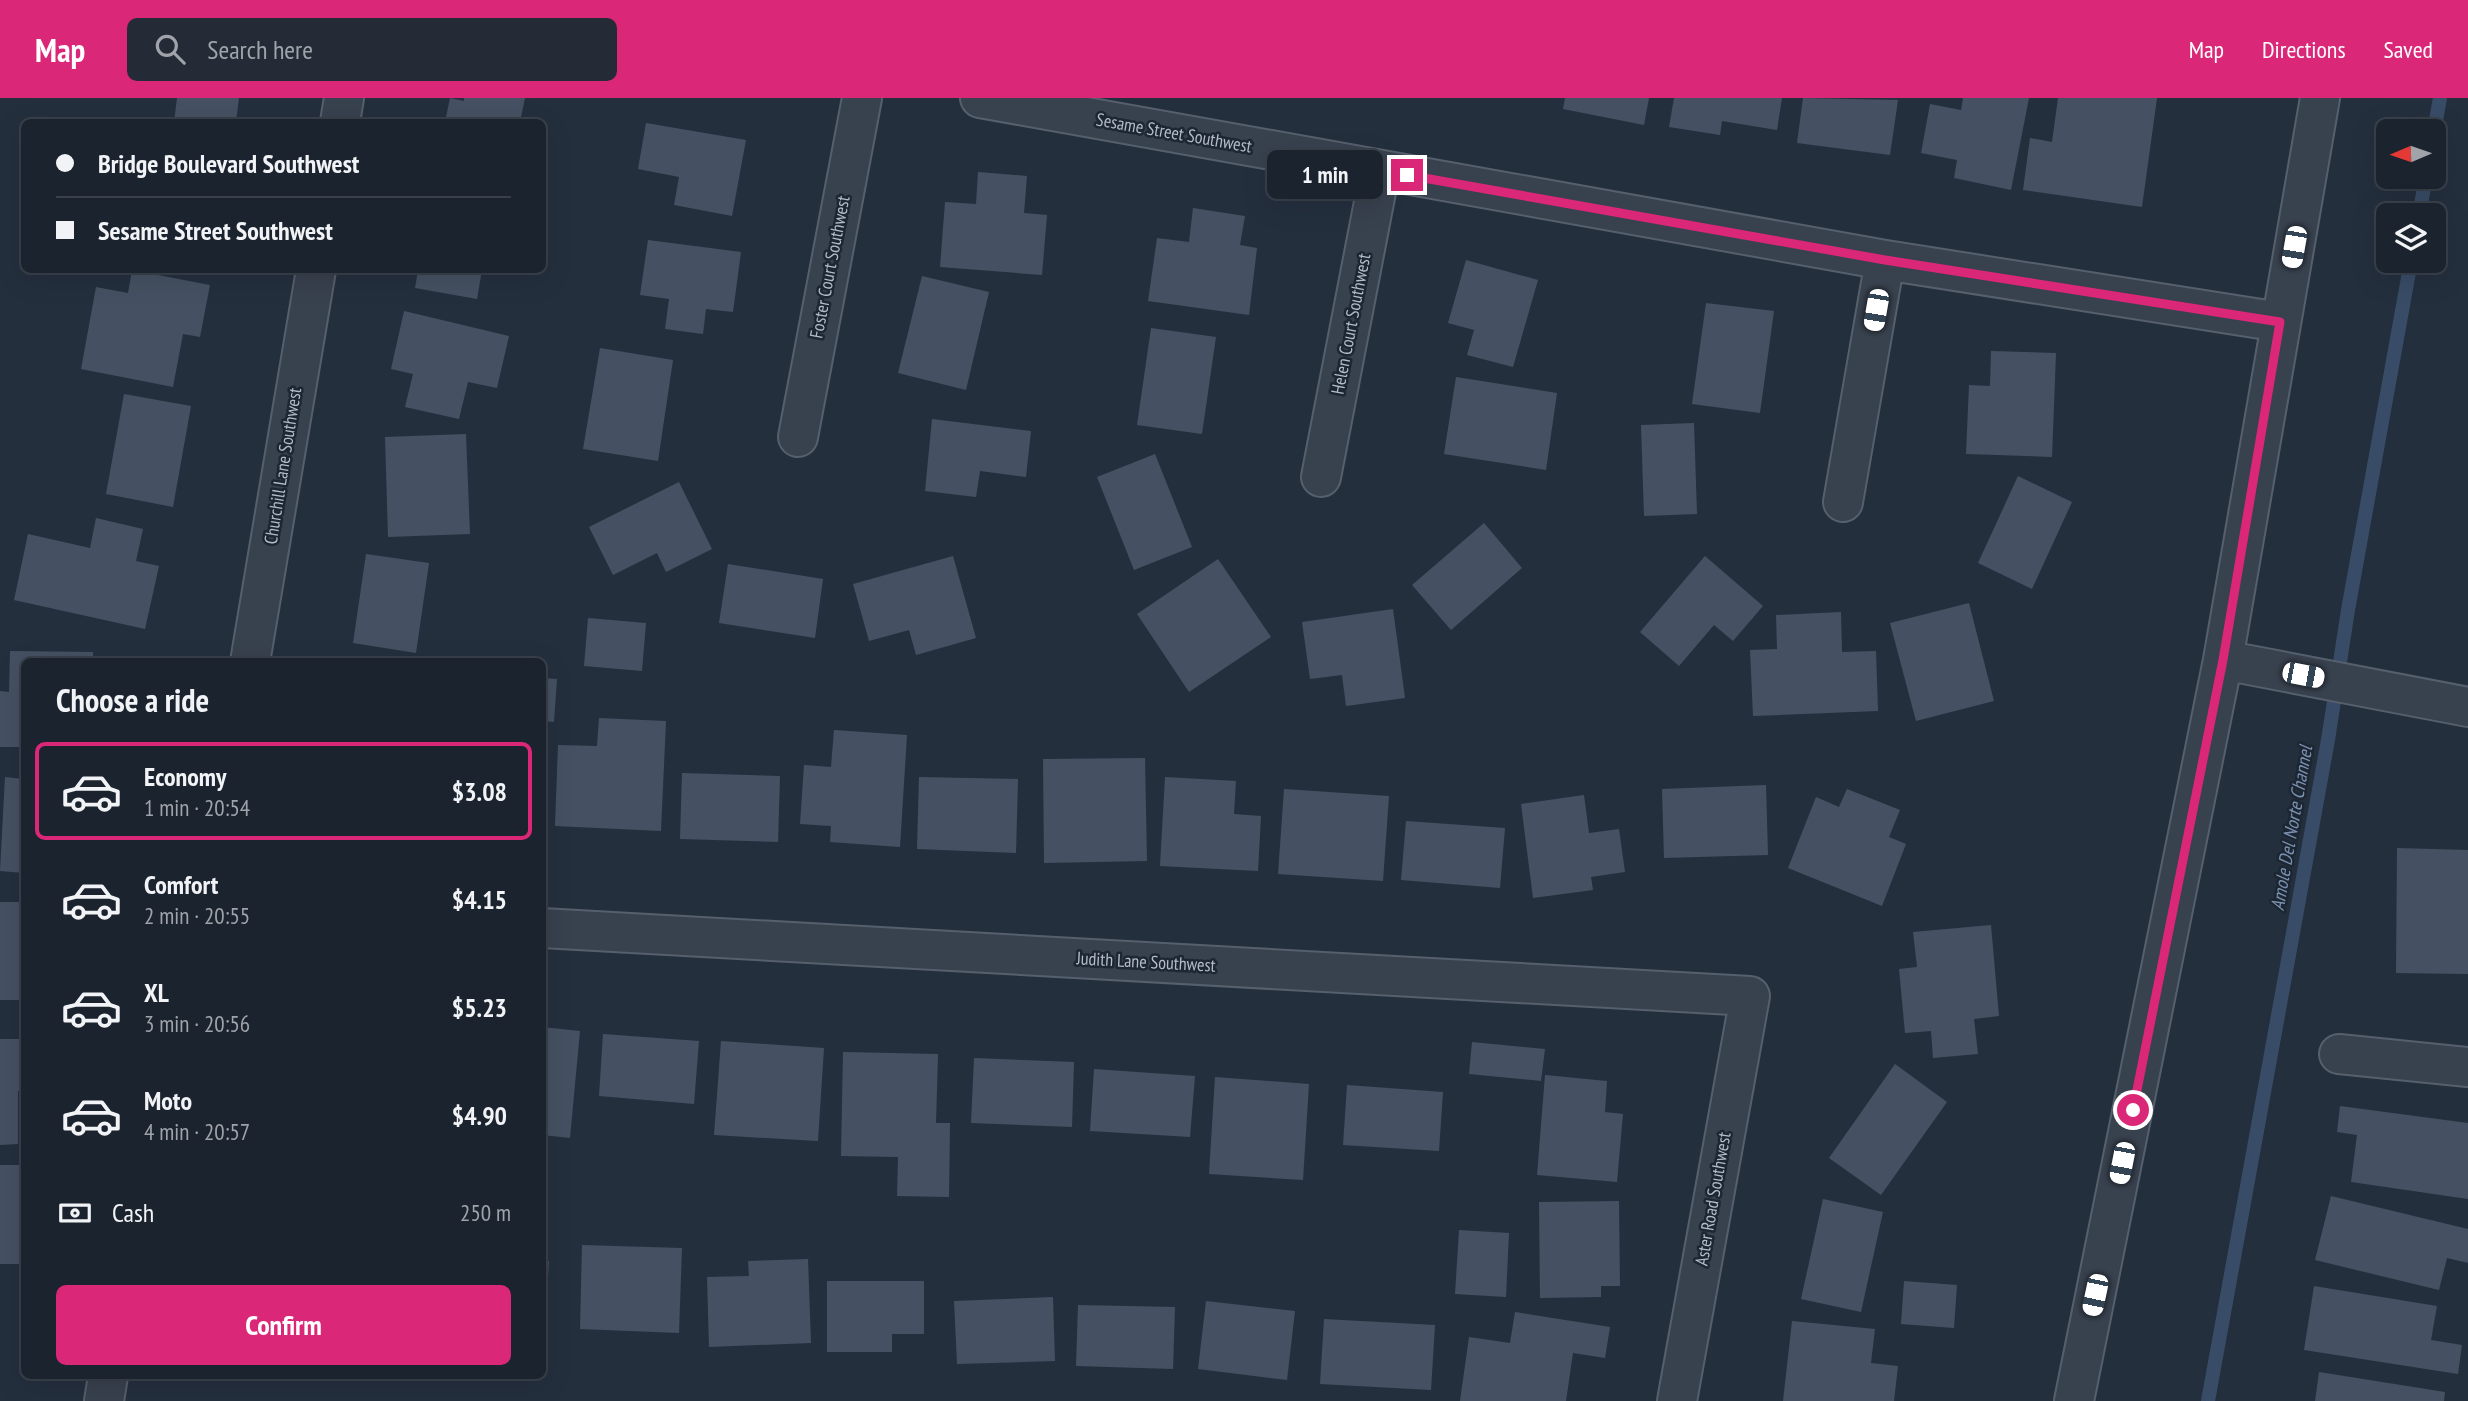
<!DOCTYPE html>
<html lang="en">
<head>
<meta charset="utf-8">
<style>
	body { margin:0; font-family:"PT Sans Narrow",sans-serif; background:#242b36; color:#f1f3f6; height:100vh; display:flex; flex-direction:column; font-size:26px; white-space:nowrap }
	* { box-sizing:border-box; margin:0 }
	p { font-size:23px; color:#a0a4aa }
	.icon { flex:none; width:38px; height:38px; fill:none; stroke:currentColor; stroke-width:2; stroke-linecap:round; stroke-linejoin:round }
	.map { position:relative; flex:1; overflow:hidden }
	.side { position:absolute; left:21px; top:560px; width:525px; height:721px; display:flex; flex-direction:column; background:#1b232e; border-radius:10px; box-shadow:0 7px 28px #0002,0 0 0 2px #39404a }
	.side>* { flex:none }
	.hud { position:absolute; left:21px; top:21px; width:525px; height:154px; border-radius:10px; box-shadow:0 7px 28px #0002,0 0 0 2px #39404a; display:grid; align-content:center; height:154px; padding:0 35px; background:#1b232e }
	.needle { width:46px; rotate:268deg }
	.tools { position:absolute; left:2376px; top:21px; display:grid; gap:14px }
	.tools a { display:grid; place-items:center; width:70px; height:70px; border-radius:10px; background:#1b232e; box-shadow:0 7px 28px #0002,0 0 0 2px #39404a; font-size:35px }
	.end { position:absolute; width:32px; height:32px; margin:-16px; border:9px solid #db2777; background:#fff; box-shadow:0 0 0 4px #fff }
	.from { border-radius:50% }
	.bubble { position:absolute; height:49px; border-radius:10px; background:#1b232e; box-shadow:0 7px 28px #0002,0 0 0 2px #39404a; font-size:23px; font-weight:700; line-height:49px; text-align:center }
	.car { position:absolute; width:21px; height:42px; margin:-21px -10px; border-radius:9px; box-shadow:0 0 5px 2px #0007; background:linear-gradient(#fff 24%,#345 0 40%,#fff 0 76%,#345 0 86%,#fff 0) }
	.hud b { display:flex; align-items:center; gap:24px; height:66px; font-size:26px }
	.hud b+b { border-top:2px solid #39404a }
	.hud i { width:18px; height:18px; background:#f1f3f6 }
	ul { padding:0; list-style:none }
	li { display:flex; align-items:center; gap:21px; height:98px; margin:0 14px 10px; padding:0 21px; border:4px solid transparent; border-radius:10px }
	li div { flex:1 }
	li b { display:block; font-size:26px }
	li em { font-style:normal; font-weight:700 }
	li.on { border-color:#db2777 }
	li>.icon { width:63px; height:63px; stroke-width:1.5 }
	h2 { padding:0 35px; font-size:32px; line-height:84px }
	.pay { display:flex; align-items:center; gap:18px; height:77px; padding:0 35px; font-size:26px }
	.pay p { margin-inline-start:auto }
	.action { display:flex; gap:14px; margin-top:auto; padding:14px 35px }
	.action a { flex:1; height:80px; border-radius:10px; background:#db2777; color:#fff; font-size:28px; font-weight:700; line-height:80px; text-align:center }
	header { display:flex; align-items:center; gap:42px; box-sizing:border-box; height:98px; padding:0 35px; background:#db2777; color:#fff }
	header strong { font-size:33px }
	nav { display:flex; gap:38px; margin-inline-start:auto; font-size:24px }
	.search { width:490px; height:63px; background:#242b36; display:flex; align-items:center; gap:18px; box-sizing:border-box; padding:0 24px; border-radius:10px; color:#a0a4aa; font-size:26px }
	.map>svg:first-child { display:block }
</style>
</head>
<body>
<header>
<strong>Map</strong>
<div class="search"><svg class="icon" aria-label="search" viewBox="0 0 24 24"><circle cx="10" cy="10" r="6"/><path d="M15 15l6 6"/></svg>Search here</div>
<nav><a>Map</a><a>Directions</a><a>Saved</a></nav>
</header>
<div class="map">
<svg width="2468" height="1303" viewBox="0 0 2468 1303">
	<rect width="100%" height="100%" fill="#242f3e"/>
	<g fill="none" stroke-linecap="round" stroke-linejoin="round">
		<path stroke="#394c67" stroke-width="14" d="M2434 33 2440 0
			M2419 117 2426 79
			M2208 1303 2328 642 2348 512 2411 163"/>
	</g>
	<path fill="#455162" d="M177 0H239L236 24H174Z
		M450 0 464 3V0H525L520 24H445Z
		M1565 0H1649L1644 27 1563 11Z
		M1674 0H1782L1777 32 1722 23 1720 37 1669 29Z
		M1803 0 1898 2 1890 57 1797 45Z
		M1963 0H2029L2011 92 1954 80 1957 62 1921 55 1930 6 1961 12Z
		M2058 0H2157L2142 109 2023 92 2030 40 2052 44Z
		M646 25 746 42 732 118 674 107 679 79 638 71Z
		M978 74 1027 78 1024 115 1047 117 1042 177 940 169 945 104 976 106Z
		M1193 110 1245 118 1240 147 1257 150 1249 217 1148 203 1157 140 1189 144Z
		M648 142 741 154 733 214 706 211 703 236 665 231 669 201 640 197Z
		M1466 162 1538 182 1513 269 1467 257 1474 232 1448 225Z
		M132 172 210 187 200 239 183 236 173 289 81 271 96 189 128 195Z
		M418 172H482L477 201 415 190Z
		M922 178 989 194 966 292 898 275Z
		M1706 205 1774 213 1760 315 1692 306Z
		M404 213 509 238 497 290 468 284 459 321 405 309 413 276 391 271Z
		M1151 230 1216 239 1202 336 1137 327Z
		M600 250 673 262 658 363 583 351Z
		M1991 253 2056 255 2052 359 1966 356 1969 287 1990 288Z
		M1456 279 1557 295 1546 372 1444 356Z
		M124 296 191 308 173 409 106 396Z
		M932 321 1031 333 1026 379 980 373 976 399 925 393Z
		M1694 325 1697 416 1644 418 1641 327Z
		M466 336 470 436 388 439 385 339Z
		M1155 356 1192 449 1134 472 1097 379Z
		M2018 378 2072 404 2032 491 1978 465Z
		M679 384 712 451 666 474 657 455 613 477 589 429Z
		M96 420 143 431 136 463 159 468 145 531 14 502 28 436 90 450Z
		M1484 425 1522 470 1451 532 1412 487Z
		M366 456 429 465 416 555 353 545Z
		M953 458 976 540 916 557 909 532 869 543 853 486Z
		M1705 458 1763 508 1733 543 1714 527 1679 568 1640 534Z
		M1218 461 1271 539 1189 594 1137 516Z
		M728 466 823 481 815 540 719 525Z
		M1969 505 1994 603 1916 623 1890 525Z
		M1393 511 1405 600 1346 608 1342 577 1310 581 1302 524Z
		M1841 514 1842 554 1876 553 1878 613 1753 618 1750 552 1777 551 1776 517Z
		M588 520 646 525 642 573 584 568Z
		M10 553 93 554V564H24V649H0V593L9 594Z
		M542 580 557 581 554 624 542 623Z
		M599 620 666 623 661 733 555 728 558 647 597 648Z
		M834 632 907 637 900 749 830 744 831 728 800 726 804 667 831 669Z
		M1145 660 1147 763 1044 765 1043 661Z
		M682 675 780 678 778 744 680 741Z
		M5 679 24 681V775L0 773Z
		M919 679 1018 681 1016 755 917 751Z
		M1165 679 1236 683 1234 716 1261 718 1258 773 1160 768Z
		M1766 687 1768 757 1664 760 1662 691Z
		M1284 691 1389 698 1383 783 1278 776Z
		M1847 691 1900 712 1889 739 1906 746 1882 808 1788 770 1816 699 1839 709Z
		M1584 697 1589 735 1619 731 1625 774 1591 779 1593 792 1533 800 1521 706Z
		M1406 723 1505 730 1500 790 1401 782Z
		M2397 750 2468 752V876L2396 875Z
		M0 804H24V902H0Z
		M1991 827 1999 918 1974 921 1978 956 1933 960 1931 933 1905 935 1899 871 1917 869 1913 834Z
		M542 929 580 933 570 1040 542 1037Z
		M603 936 699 943 694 1006 599 998Z
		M0 941H24V993H18V1046L0 1047Z
		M721 943 824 950 818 1043 714 1037Z
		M1472 944 1545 951 1541 983 1469 976Z
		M843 954 938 956 936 1025H950L949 1099 897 1098 898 1059 841 1058Z
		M974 960 1074 964 1072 1029 971 1025Z
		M1895 966 1947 1004 1881 1097 1829 1060Z
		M1094 971 1195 978 1190 1039 1090 1033Z
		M1545 977 1607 983 1605 1014 1623 1016 1617 1084 1537 1077Z
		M1215 979 1309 986 1303 1082 1209 1076Z
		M1347 987 1443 994 1439 1053 1343 1047Z
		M2340 1008 2468 1025V1101L2351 1084 2357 1037 2337 1034Z
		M0 1067H24V1166H0Z
		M2331 1098 2468 1131V1165L2447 1160 2439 1192 2315 1162Z
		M1823 1101 1883 1114 1861 1214 1801 1201Z
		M1619 1103 1620 1188H1601V1199L1540 1200 1539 1104Z
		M1459 1132 1509 1135 1506 1199 1455 1196Z
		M582 1147 682 1150 679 1235 580 1231Z
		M808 1161 811 1245 709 1249 707 1179 749 1178 748 1163Z
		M542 1163H549L545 1231H542Z
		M827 1183H924V1236H892V1254H827Z
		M1904 1183 1957 1187 1954 1230 1901 1226Z
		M2314 1188 2437 1208 2431 1242 2462 1247 2458 1276 2304 1252Z
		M1053 1199 1055 1263 957 1266 954 1203Z
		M1206 1203 1295 1213 1287 1282 1198 1271Z
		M1078 1207 1175 1209 1173 1271 1076 1268Z
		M1515 1214 1610 1229 1605 1260 1573 1255 1566 1303H1460L1469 1239 1510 1245Z
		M1324 1221 1435 1227 1431 1292 1320 1286Z
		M1792 1223 1875 1231 1871 1265 1898 1268 1894 1303H1783Z
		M2319 1274 2445 1294 2444 1303H2315Z"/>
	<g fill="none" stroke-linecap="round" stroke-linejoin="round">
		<defs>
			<path id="minor" d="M980 0 1885 162 2280 224
				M340 24 344 0
				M798 339 862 0
				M1321 379 1380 73
				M1843 404 1885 162
				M2223 562 2468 609
				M250 564 316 172
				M542 830 1750 898 1677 1303
				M2339 956 2468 969
				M104 1303 108 1278
				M2074 1303 2223 562 2320 0"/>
		</defs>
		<use href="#minor" stroke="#565f6c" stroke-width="42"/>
		<use href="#minor" stroke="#38414e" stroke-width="38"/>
	</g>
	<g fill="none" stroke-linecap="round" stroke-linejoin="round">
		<path stroke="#db2777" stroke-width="9" d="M1407 77 1885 162 2280 224 2223 562 2133 1012"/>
	</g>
	<g text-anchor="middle" stroke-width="5" stroke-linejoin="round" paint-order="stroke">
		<g font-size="18" fill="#b4bcc9" stroke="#1d2633">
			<text transform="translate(1174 35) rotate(10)" y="6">Sesame Street Southwest</text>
			<text transform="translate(830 169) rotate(-79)" y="6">Foster Court Southwest</text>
			<text transform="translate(1351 226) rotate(-79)" y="6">Helen Court Southwest</text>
			<text transform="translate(283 368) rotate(-81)" y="6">Churchill Lane Southwest</text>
			<text transform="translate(1146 864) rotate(3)" y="6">Judith Lane Southwest</text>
			<text transform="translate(1713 1101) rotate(-80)" y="6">Aster Road Southwest</text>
		</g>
		<g font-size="19" font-style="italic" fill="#7c92b1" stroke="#1d2633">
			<text transform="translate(2291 730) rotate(-80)" y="7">Amole Del Norte Channel</text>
		</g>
	</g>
</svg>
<div class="tools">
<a><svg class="needle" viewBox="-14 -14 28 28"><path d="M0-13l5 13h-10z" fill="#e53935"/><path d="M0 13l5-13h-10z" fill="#a0a4aa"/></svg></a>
<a><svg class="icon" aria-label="layers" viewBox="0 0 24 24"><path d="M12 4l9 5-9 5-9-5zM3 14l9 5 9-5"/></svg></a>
</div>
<i class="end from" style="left:2133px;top:1012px"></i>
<i class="end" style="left:1407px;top:77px"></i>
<div class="bubble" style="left:1267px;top:52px;width:116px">1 min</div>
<i class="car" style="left:2294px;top:149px;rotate:190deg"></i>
<i class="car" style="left:1876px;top:212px;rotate:190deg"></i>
<i class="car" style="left:2303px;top:577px;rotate:101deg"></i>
<i class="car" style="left:2122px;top:1065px;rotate:191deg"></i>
<i class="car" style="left:2095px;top:1197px;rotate:192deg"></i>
<div class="hud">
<b><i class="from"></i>Bridge Boulevard Southwest</b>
<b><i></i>Sesame Street Southwest</b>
</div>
<section class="side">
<h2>Choose a ride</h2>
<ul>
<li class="on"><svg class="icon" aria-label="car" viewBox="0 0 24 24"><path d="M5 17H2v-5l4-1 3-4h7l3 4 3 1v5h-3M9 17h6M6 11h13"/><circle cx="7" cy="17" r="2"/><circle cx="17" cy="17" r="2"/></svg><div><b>Economy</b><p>1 min · 20:54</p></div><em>$3.08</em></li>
<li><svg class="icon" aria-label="car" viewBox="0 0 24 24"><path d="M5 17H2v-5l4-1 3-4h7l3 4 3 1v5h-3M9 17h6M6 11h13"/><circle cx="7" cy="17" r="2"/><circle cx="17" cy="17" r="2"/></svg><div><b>Comfort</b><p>2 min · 20:55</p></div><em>$4.15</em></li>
<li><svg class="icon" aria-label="car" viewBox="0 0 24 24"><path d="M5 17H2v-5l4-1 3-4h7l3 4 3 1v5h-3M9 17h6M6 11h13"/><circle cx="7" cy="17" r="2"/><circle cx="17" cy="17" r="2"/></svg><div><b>XL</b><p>3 min · 20:56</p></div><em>$5.23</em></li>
<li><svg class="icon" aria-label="car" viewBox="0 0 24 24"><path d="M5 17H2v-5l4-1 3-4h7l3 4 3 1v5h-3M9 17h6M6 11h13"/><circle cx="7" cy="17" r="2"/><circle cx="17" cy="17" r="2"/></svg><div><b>Moto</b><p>4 min · 20:57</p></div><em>$4.90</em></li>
</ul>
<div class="pay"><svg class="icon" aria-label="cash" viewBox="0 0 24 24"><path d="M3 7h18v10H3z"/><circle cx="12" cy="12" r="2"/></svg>Cash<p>250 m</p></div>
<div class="action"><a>Confirm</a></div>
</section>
</div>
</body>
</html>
